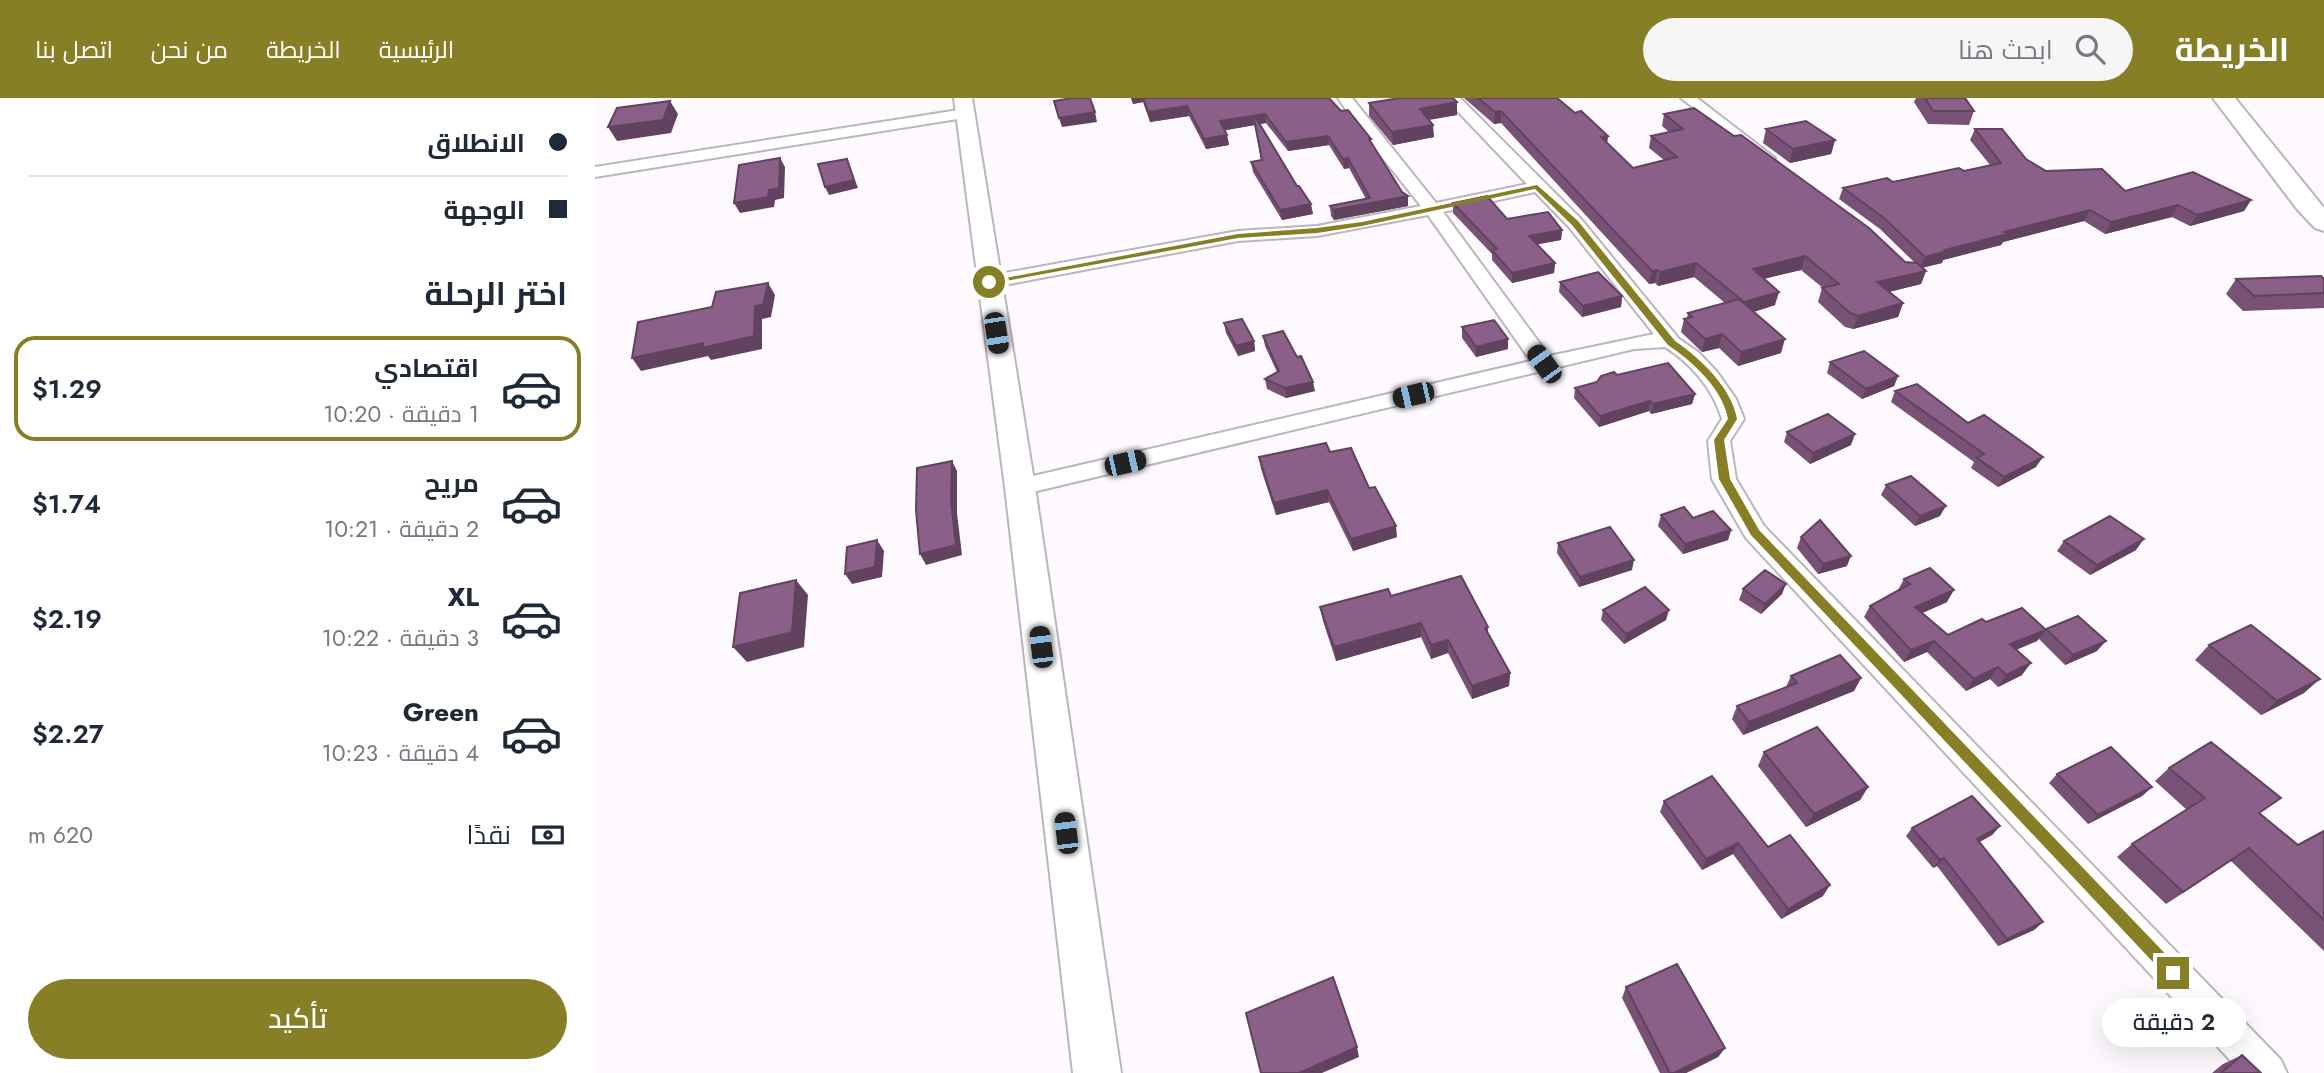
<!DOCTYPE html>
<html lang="ar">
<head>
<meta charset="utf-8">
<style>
	body { margin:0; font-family:Jost,Cairo,sans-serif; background:#f6f6f7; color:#1f2937; direction:rtl; height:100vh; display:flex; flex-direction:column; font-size:26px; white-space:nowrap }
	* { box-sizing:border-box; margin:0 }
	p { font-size:23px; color:#747a83 }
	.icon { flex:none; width:38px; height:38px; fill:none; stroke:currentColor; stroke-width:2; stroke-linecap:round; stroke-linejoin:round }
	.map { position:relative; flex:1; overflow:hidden; direction:ltr }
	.details { display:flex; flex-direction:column; background:#fff; width:595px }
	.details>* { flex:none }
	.hud { display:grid; align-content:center; height:154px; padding:0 28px; background:#fff }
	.end { position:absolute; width:32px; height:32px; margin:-16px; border:9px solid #877f26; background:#fff; box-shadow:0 0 0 4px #fff }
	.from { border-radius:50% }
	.bubble { position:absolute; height:49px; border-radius:24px; background:#fff; box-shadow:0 7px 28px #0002; font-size:23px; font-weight:600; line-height:49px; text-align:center; direction:rtl }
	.car { position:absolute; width:21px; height:42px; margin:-21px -10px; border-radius:9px; box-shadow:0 0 5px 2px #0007; background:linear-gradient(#222 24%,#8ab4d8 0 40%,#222 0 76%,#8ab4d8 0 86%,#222 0) }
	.hud b { display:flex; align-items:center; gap:24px; height:66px; font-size:26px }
	.hud b+b { border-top:2px solid #e0e1e3 }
	.hud i { width:18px; height:18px; background:#1f2937 }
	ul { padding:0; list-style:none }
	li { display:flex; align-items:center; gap:21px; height:105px; margin:0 14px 10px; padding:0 14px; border:4px solid transparent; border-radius:21px }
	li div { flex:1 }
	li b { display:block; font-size:26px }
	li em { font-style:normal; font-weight:600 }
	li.active { border-color:#877f26 }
	li>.icon { width:63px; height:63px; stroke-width:1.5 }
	h2 { padding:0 28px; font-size:32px; line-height:84px }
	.pay { display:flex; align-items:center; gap:18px; height:77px; padding:0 28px; font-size:26px }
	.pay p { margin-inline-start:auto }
	.primary-button { display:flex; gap:14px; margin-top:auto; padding:14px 28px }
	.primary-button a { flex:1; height:80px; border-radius:42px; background:#877f26; color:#fff; font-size:28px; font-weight:600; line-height:80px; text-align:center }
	header { display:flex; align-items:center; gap:42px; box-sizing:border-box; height:98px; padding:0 35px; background:#877f26; color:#fff }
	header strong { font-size:33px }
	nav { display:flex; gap:38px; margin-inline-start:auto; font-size:24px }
	.search { width:490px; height:63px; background:#f6f6f7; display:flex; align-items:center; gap:18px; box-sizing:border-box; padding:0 24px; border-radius:38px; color:#747a83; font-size:26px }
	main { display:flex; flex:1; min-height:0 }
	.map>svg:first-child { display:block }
</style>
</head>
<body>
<header>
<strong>الخريطة</strong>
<div class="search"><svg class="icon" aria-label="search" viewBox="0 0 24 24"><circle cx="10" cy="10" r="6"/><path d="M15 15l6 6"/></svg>ابحث هنا</div>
<nav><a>الرئيسية</a><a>الخريطة</a><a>من نحن</a><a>اتصل بنا</a></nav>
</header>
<main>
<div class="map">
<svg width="1729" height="975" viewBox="0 0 1729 975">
	<rect width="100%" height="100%" fill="#fef9fe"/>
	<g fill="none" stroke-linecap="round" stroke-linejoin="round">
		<defs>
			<path id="minor" d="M743 0H757L841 105 932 86 850 0H865L986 121 1084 241 1103 254 1122 274 1141 301 1149 321 1135 343 1141 381 1169 428 1686 962 1692 975H1647L1151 440 1117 381 1113 343 1127 321C1118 291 1096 265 1070 249L1039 251 425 397 417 395 413 389 417 383 425 381 936 263 833 117 722 138 643 143 393 190 383 184 393 178 643 133 722 128 826 108 762 28ZM940 94 974 129 1059 236 954 258 848 114Z
				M1086 0H1102L1180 60 1178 63H1166Z
				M370 11 375 13 378 16 375 19 0 79V69Z"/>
			<path id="tertiary" d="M359 0H377L440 389 526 975H478L410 389Z"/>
			<path id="secondary" d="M1618 0H1640L1729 110V133L1720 130 1702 111Z"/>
		</defs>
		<use href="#minor" stroke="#bdb5bd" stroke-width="4"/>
		<use href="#tertiary" stroke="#bdb5bd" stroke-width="4"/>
		<use href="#secondary" stroke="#bdb5bd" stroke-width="4"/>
		<use href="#minor" fill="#fff" fill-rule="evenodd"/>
		<use href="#tertiary" fill="#fff" fill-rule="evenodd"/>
		<use href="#secondary" fill="#fff" fill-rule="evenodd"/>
	</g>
	<path fill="#775275" d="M536 0H734L746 13 776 41V45L807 94 813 98V108L739 122 736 118 735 108 771 101 754 70 749 71 734 47 693 53 671 25 665 26 718 116 687 122 658 74 656 64 666 62 660 27 630 32 632 37 634 47 611 51 594 18 555 24 548 4 538 6Z
		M869 0H962L980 15 1013 38 1012 45 1038 70 1069 62 1054 50 1056 38 1074 34 1067 28 1069 16 1310 164 1320 165 1285 131 1244 101 1248 90 1298 84 1369 73 1395 67 1375 42 1380 31 1451 73 1530 93 1656 102 1649 113 1595 128 1577 119 1510 136 1489 123 1408 144 1406 147 1348 162 1347 165 1327 170 1331 173 1326 186 1294 194 1308 205 1303 219 1258 231 1250 229 1223 204 1227 190H1228L1206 172 1169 181 1180 207 1159 214 1186 255 1143 268 1124 250 1107 254 1086 234 1089 221 1092 220 1093 215 1130 205 1099 179 1063 188 1060 185 1054 186 906 25 899 26Z
		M1321 0H1370L1379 13 1374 27 1333 26 1319 4Z
		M774 5 862 17 834 22 839 39 798 47 774 18Z
		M1171 31 1240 42 1236 56 1195 65 1168 45Z
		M858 105 912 121 967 132 966 142 942 146 960 165 959 175 917 185 897 162V156L858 115Z
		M1641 181H1729V210L1648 213 1631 196Z
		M965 184 1027 198 1026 209 987 219 964 194Z
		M629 225 659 243 660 253 643 258 631 235Z
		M867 229 913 241V251L881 259 867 240Z
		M668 238 702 259 720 293 691 300 672 291 670 281 682 274 670 248Z
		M1235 264 1303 278 1299 288 1267 301 1232 275Z
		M1022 277 1100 296 1097 306 1056 316 1054 313 1004 329 979 300 980 290Z
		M1300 293 1373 325 1441 369 1403 389 1376 370 1379 364 1296 304Z
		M1192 334 1256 347 1215 366 1189 344Z
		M735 354 774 390 802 439 758 453 734 404 681 417 666 371 664 359Z
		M1291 387 1345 418 1320 428 1286 397Z
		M1066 417 1098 420 1136 432 1133 442 1088 456 1063 428Z
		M1206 439 1252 468 1223 476 1202 450Z
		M1469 443 1541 452 1495 477 1462 453Z
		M963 445 1037 472 984 489 962 455Z
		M1309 481 1352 504 1327 515 1353 537 1391 524 1451 532 1442 543 1421 552 1427 577 1403 589 1395 581 1371 593 1332 554 1309 564 1269 519 1275 508 1303 492Z
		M1148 491 1187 496 1166 516 1144 502Z
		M796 498 893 529V535L915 575 914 588 877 601 853 555 836 561 826 539 741 563 728 523 725 509Z
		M1008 512 1071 522 1029 546 1006 522Z
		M1451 531 1502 553 1470 567 1444 541Z
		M1614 547 1709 595 1666 617 1600 562Z
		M1196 578 1266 580 1259 593 1148 637 1137 621 1142 608 1191 589Z
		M1169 654 1273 689 1265 702 1211 729 1163 668Z
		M1574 670 1665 716 1703 747 1729 733V853L1636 763 1571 806 1522 759 1537 746 1592 712 1560 683Z
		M1462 676 1557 689 1547 698 1493 726 1454 685Z
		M1069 703 1173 749 1228 798 1186 821 1138 756 1107 772 1065 714Z
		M1405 728 1397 737 1384 744 1448 824 1439 832 1403 848 1342 768 1338 770 1311 738 1317 730Z
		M1031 889 1130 950 1123 959 1091 975H1065L1027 900Z
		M1647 957 1666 975H1617L1628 966Z"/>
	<path fill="#61425f" d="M536 0H547L548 4 538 6Z
		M75 3 83 16 76 35 22 43 13 29Z
		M862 4V17L825 23V11Z
		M592 8 594 18 555 24 553 14Z
		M906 13V25L899 26 900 14Z
		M500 14 502 24 467 29 464 20Z
		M670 16 671 25 626 33 625 23Z
		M838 27 839 39 798 47 797 34Z
		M632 37 634 47 611 51 609 41Z
		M733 38 734 47 693 53 691 44Z
		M1013 38 1011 51 1006 39Z
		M1240 42 1236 56 1195 65 1198 51Z
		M185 60 190 69 189 100 180 102 179 109 145 115 139 105 174 92Z
		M753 60 754 70 749 71 748 61Z
		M252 61 263 90 234 97 230 89Z
		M813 98V108L739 122 738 112Z
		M1656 102 1649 113 1595 128 1602 117Z
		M716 106 718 116 687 122 685 112Z
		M1583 107 1577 119 1510 136 1516 124Z
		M1495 112 1489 123 1408 144 1406 147 1348 162 1347 165 1325 170 1330 159 1350 152 1409 134Z
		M967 132 966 142 934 148V138Z
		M1210 158 1206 172 1154 184 1158 171Z
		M960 165 959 175 917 185V175Z
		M1101 165 1099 179 1063 188 1065 174Z
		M1062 172 1060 185 1054 186 1057 173Z
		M1331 173 1326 186 1277 198 1282 184Z
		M173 185 180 197 176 219 167 221V251L116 262 113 258 46 273 37 260Z
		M1184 194 1180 207 1145 218 1149 204Z
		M1027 198 1026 209 987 219 988 208Z
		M1308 205 1303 219 1258 231 1263 218Z
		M1127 236 1124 250 1107 254 1110 241Z
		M913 241V251L881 259V249Z
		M1190 241 1186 255 1143 268 1146 254Z
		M659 243 660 253 643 258 641 248Z
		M1303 278 1299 288 1267 301 1271 291Z
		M718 284 720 293 691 300 690 290Z
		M1100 296 1097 306 1056 316 1058 306Z
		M1055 303 1054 313 1004 329 1005 318Z
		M1260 336 1256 347 1215 366 1218 355Z
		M1448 359 1441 369 1403 389 1409 379Z
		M357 363 362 373V415L367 457 331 467 325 456 356 404Z
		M732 392 734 404 681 417 679 405Z
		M1351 408 1345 418 1320 428 1325 418Z
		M801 428 802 439 758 453 756 441Z
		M1136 432 1133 442 1088 456 1090 446Z
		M1549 441 1541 452 1495 477 1502 467Z
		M282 442 289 453 287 479 257 486 250 476Z
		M1256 458 1252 468 1223 476 1228 466Z
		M1039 462 1037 472 984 489 985 479Z
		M201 482 213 497 209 549 152 564 138 549Z
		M1191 486 1187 496 1166 516 1170 506Z
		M1359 492 1352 504 1314 521 1320 509Z
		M1074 512 1071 522 1029 546 1031 536Z
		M826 525V539L741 563 739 549Z
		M1451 532 1442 543 1406 558 1415 546Z
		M853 542V555L836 561V547Z
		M1339 543 1332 554 1309 564 1316 552Z
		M1511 543 1502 553 1470 567 1478 557Z
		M1436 565 1427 577 1403 589 1411 577Z
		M1403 569 1395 581 1371 593 1379 581Z
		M915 575 914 588 877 601V588Z
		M1266 580 1259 593 1148 637 1154 624Z
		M1725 581 1709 595 1666 617 1682 603Z
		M1273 689 1265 702 1211 729 1219 716Z
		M1557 689 1547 698 1493 726 1503 717Z
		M1405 728 1397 737 1374 750 1382 741Z
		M1143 745 1138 756 1107 772 1111 761Z
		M1654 750 1636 763 1571 806 1588 794Z
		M1349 760 1342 768 1338 770 1345 762Z
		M1235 787 1228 798 1186 821 1193 811Z
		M1448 824 1439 832 1403 848 1412 841Z
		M762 949 764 959 727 975H704Z
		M1130 950 1123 959 1091 975H1079Z"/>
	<path fill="#8a5f88" stroke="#61425f" stroke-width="2" d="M477 0H495L500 14 464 20 459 3Z
		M548 0H734L746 13 753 12 776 41H774L807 94 813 98 738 112 735 108 775 100 753 60 748 61 733 38 691 44 670 16 625 23 632 37 609 41 592 8 553 14Z
		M805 0H858L862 4 825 11 838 27 797 34 774 5Z
		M883 0H962L980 15 986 13 1013 38 1006 39 1038 70 1082 59 1056 38 1088 31 1069 16 1099 10 1139 38 1146 37 1274 130 1310 164 1322 165 1331 173 1282 184 1308 205 1263 218 1255 215 1227 190 1244 186 1210 158 1158 171 1184 194 1149 204 1101 165 1065 174 1062 172 1057 173 906 13 900 14Z
		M1330 0H1370L1379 13H1338Z
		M75 3 68 22 13 29 22 10Z
		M661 20 702 88H704L716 106 685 112 656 64 667 62 659 21Z
		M1211 23 1240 42 1198 51 1171 31Z
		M1380 31H1407L1431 61 1451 73 1507 71 1530 93 1598 74 1656 102 1602 117 1583 107 1516 124 1495 112 1409 134 1412 136 1350 152 1352 153 1330 159 1289 120 1248 90 1292 80 1298 84 1364 70 1369 73 1406 65Z
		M185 60 184 90 174 92 173 99 139 105 144 67Z
		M252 61 259 82 230 89 223 66Z
		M892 98 912 121 953 114 967 132 934 138 960 165 917 175 897 152 902 151 858 105Z
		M1003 174 1027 198 988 208 965 184Z
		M1726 178 1729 181V195L1659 198 1641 181Z
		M173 185 168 207 160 208 159 238 107 250 108 245 37 260 43 224 117 209 121 194Z
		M1144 201 1190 241 1146 254 1127 236 1110 241 1089 221 1097 219 1093 215Z
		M647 221 659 243 641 248 629 225Z
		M899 222 913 241 881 249 867 229Z
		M688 233 702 259 706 258 718 284 690 290 670 281 684 273 668 238Z
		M1269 253 1303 278 1271 291 1235 264Z
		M1073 265 1100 296 1058 306 1055 303 1005 318 980 290 1002 284 1006 278 1019 274 1022 277Z
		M1322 286 1373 325 1389 317 1448 359 1409 379 1382 360 1389 356 1300 293Z
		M1233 316 1260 336 1218 355 1192 334Z
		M731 345 735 354 756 350 774 390 780 389 801 428 756 441 732 392 679 405 664 359Z
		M357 363 356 404 361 447 325 456 321 412 322 370Z
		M1316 378 1351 408 1325 418 1291 387Z
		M1089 409 1098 420 1118 413 1136 432 1090 446 1066 417Z
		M1515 418 1549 441 1502 467 1469 443Z
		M1225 422 1256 458 1228 466 1206 439Z
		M1015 429 1039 462 985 479 963 445Z
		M282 442 280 469 250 476 252 449Z
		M1335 470 1359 492 1320 509 1353 537 1387 521 1391 524 1427 510 1451 532 1415 546 1436 565 1411 577 1403 569 1379 581 1339 543 1316 552 1275 508 1315 486 1309 481Z
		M1170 472 1191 486 1170 506 1148 491Z
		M866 478 893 529 890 530 915 575 877 588 853 542 836 547 826 525 739 549 725 509 793 491 796 498Z
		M201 482 197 534 138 549 145 495Z
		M1050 489 1074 512 1031 536 1008 512Z
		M1483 518 1511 543 1478 557 1451 531Z
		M1656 527 1725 581 1682 603 1614 547Z
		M1245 557 1266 580 1154 624 1142 608 1202 585 1196 578Z
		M1222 629 1273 689 1219 716 1169 654Z
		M1616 644 1686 700 1664 715 1703 747 1729 733V822L1654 750 1588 794 1537 746 1610 700 1574 670Z
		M1516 649 1557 689 1503 717 1462 676Z
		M1117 678 1173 749 1195 737 1235 787 1193 811 1143 745 1111 761 1069 703Z
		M1377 698 1405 728 1382 741 1448 824 1412 841 1349 760 1345 762 1317 730Z
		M1082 866 1130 950 1079 975H1075L1031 889Z
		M738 879 762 949 704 975H666L651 915Z
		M1647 957 1666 975H1626Z"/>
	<path fill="#877f26" d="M942 87 983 123 1080 243C1105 260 1137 290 1142 321L1129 342 1135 381 1164 432 1583 869 1586 875 1583 880 1578 882 1573 880 1156 437 1124 381 1119 342 1133 321C1128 291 1097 263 1073 247L977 127 940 91 767 128 722 135 643 140 394 186 389 184 643 136 722 130 767 124Z"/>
</svg>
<i class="end from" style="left:394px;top:184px"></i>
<i class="end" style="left:1578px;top:875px"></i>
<div class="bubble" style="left:1507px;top:900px;width:144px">2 دقيقة</div>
<i class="car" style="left:401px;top:235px;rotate:171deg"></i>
<i class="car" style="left:949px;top:266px;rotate:324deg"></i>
<i class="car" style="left:818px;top:297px;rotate:257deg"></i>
<i class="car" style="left:530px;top:365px;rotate:77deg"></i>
<i class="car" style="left:446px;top:549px;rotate:353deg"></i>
<i class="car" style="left:471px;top:735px;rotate:353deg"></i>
</div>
<section class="details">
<div class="hud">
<b><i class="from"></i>الانطلاق</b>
<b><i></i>الوجهة</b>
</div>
<h2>اختر الرحلة</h2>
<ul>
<li class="active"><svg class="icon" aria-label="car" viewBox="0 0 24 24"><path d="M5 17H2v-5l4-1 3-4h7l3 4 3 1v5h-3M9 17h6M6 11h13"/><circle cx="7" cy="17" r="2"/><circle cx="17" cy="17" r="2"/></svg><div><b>اقتصادي</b><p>1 دقيقة · 10:20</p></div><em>$1.29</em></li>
<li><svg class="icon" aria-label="car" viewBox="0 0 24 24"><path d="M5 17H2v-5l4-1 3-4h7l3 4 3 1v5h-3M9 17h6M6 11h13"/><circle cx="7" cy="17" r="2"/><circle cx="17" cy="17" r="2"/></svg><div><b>مريح</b><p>2 دقيقة · 10:21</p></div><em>$1.74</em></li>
<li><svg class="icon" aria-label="car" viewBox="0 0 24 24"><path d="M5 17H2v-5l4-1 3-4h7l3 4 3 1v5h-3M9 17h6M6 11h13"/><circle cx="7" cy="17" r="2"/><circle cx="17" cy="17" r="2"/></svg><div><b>XL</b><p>3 دقيقة · 10:22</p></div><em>$2.19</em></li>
<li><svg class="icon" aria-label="car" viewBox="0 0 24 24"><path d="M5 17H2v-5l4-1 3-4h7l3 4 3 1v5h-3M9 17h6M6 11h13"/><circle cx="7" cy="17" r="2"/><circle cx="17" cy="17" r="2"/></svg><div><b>Green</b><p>4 دقيقة · 10:23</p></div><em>$2.27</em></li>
</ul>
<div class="pay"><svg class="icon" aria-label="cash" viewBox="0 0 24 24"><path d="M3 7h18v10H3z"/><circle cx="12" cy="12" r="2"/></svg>نقدًا<p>620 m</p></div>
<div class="primary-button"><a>تأكيد</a></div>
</section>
</main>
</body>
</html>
